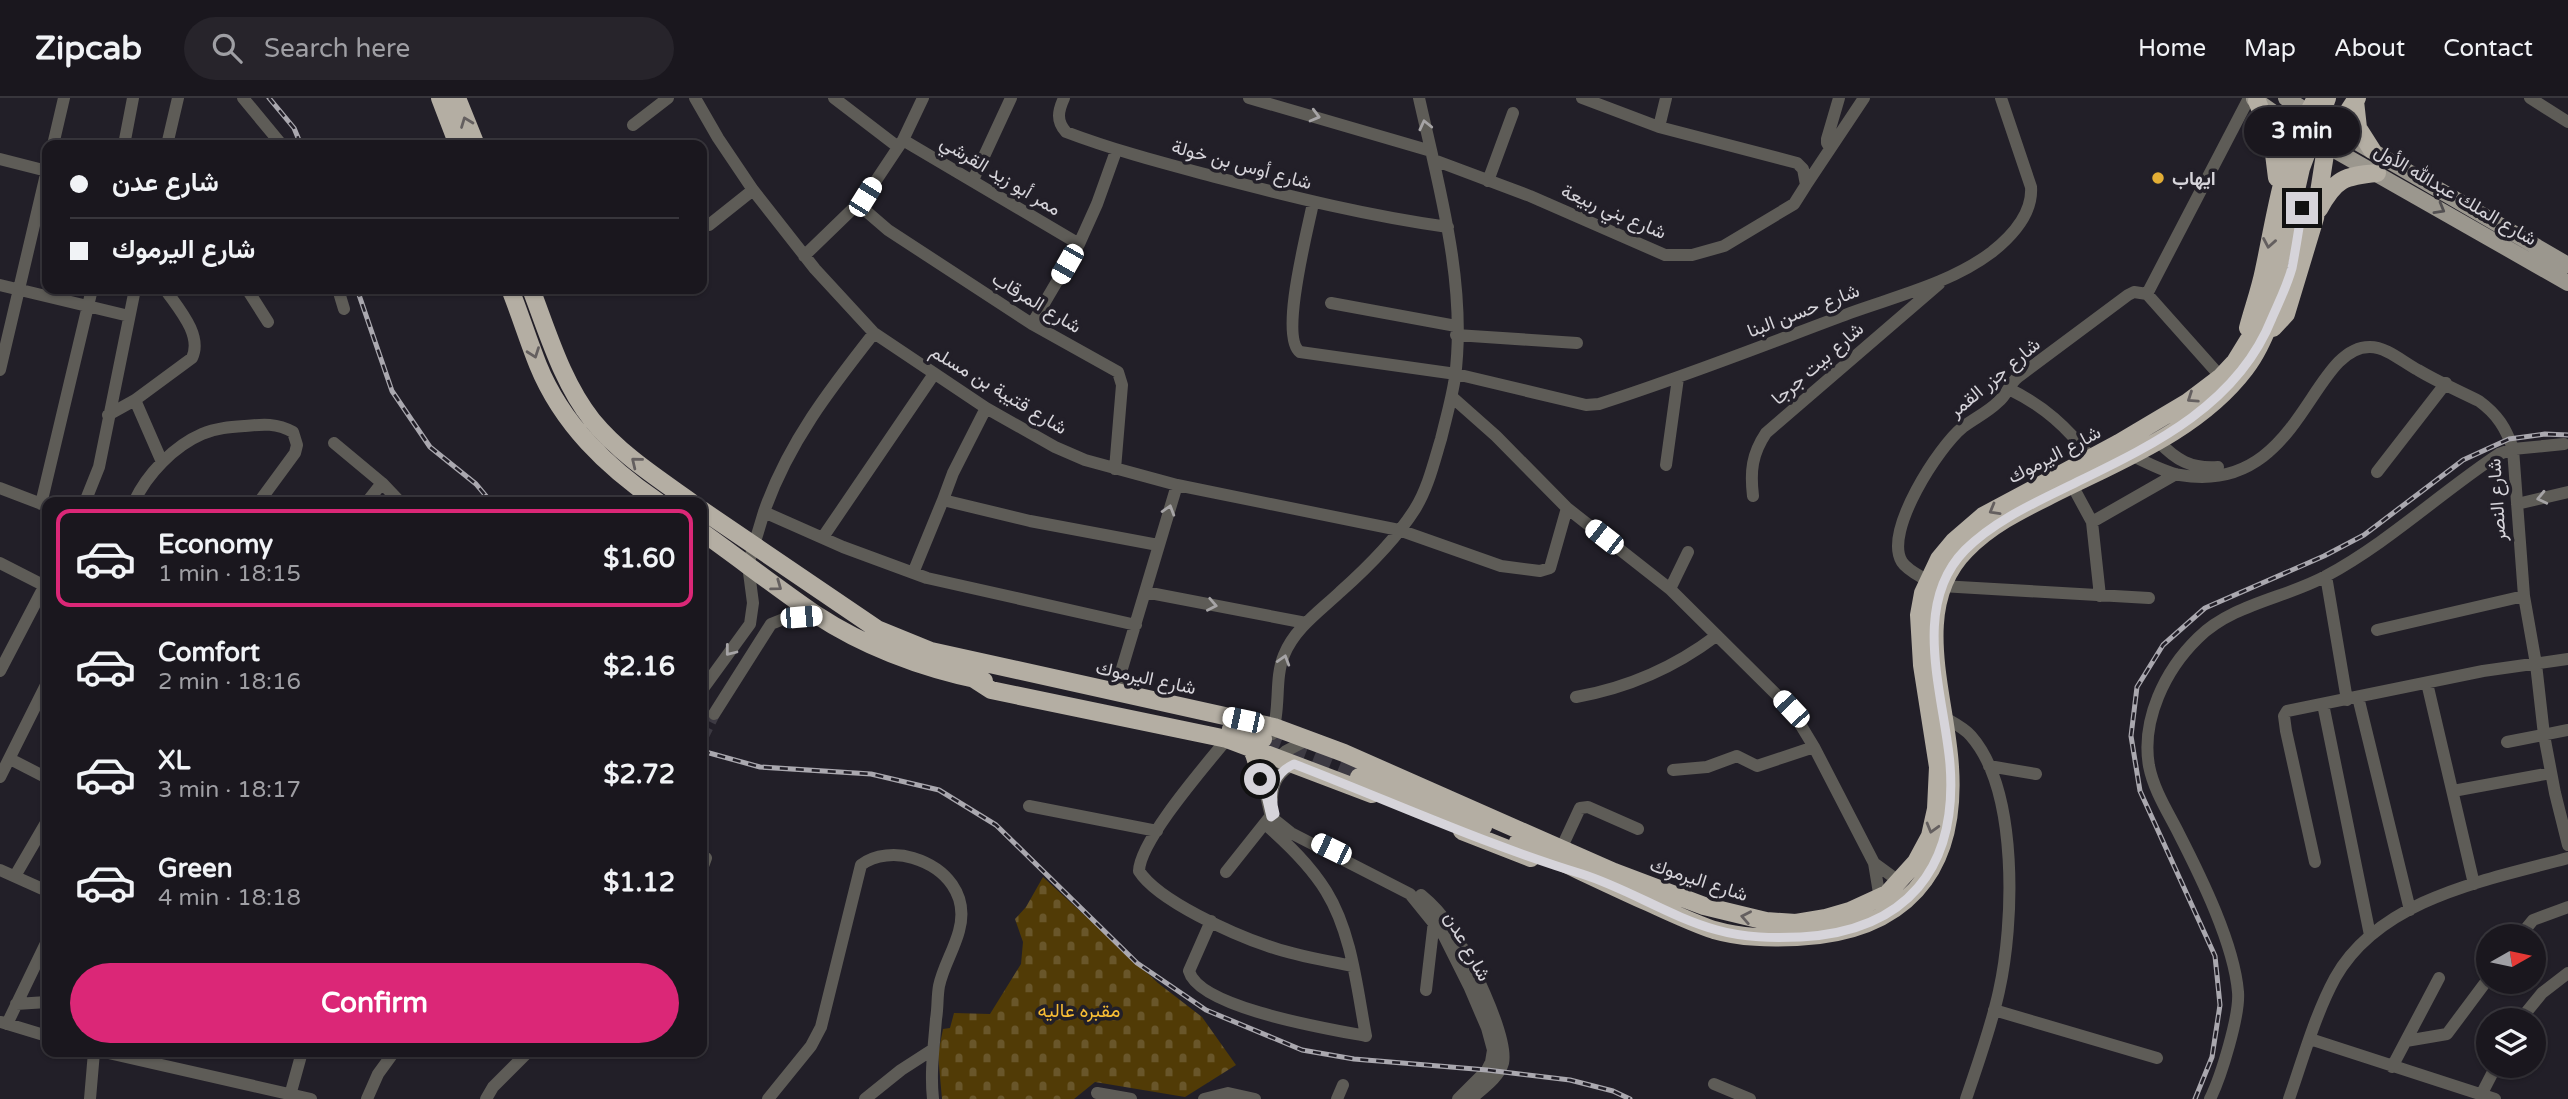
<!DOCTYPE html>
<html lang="en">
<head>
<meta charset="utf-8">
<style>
	body { margin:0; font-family:"Varela Round",Vazirmatn,sans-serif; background:#27242b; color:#f1f3f6; height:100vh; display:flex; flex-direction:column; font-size:26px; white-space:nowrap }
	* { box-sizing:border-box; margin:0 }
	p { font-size:23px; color:#9f9fa4 }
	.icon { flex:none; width:38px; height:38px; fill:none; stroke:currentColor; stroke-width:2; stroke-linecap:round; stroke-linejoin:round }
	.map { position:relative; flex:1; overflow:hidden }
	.drawer { position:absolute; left:42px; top:399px; width:665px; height:560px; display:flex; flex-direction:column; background:#1a171e; border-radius:14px; box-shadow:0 2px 5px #0004,0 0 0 2px #38363c }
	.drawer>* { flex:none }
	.hud { position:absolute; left:42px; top:42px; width:665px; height:154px; border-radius:14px; box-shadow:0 2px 5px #0004,0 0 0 2px #38363c; display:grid; align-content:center; height:154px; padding:0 28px; background:#1a171e }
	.needle { width:46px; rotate:81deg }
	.fabs { position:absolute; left:2476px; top:826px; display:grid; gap:14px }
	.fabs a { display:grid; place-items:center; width:70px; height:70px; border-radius:50%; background:#1a171e; box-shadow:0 2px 5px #0004,0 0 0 2px #38363c; font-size:35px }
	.end { position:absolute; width:32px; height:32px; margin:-16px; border:9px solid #d6d4da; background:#111; box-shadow:0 0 0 4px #111 }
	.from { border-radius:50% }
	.bubble { position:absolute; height:49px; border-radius:24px; background:#1a171e; box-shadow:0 2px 5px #0004,0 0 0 2px #38363c; font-size:23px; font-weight:800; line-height:49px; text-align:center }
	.car { position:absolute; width:21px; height:42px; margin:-21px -10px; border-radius:9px; box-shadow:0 0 5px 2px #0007; background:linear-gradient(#fff 24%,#345 0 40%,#fff 0 76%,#345 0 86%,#fff 0) }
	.hud b { display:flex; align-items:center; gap:24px; height:66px; font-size:26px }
	.hud b+b { border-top:2px solid #38363c }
	.hud i { width:18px; height:18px; background:#f1f3f6 }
	ul { padding:12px 0 0; list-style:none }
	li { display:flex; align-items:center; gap:21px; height:98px; margin:0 14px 10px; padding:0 14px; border:4px solid transparent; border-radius:14px }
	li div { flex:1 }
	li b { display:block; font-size:26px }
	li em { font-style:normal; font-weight:800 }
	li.active { border-color:#db2777 }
	li>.icon { width:63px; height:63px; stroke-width:1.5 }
	.primary-button { display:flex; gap:14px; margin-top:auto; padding:14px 28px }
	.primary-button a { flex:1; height:80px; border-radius:42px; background:#db2777; color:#fff; font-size:28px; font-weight:800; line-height:80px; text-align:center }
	header { display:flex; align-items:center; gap:42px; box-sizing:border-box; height:98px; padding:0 35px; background:#1a171e; border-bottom:2px solid #38363c }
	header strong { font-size:33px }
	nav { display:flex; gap:38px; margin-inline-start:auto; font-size:24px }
	.search { width:490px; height:63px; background:#27242b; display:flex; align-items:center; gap:18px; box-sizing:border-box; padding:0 24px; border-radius:38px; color:#9f9fa4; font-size:26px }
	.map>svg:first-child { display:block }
</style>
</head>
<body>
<header>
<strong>Zipcab</strong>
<div class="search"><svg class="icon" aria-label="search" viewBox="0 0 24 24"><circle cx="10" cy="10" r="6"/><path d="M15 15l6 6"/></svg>Search here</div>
<nav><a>Home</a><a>Map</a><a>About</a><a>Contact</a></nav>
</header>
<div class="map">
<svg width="2568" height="1001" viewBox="0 0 2568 1001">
	<defs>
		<pattern id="cemetery-stones" width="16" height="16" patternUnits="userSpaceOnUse" patternTransform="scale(1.75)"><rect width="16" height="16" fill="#513b06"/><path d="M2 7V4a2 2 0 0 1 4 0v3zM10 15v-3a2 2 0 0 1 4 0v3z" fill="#69562a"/></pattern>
	</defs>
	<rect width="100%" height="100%" fill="#221f28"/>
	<path fill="url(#cemetery-stones)" d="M1043 779 1158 885 1202 919 1236 967 1185 999 1095 984 1074 1001H942L938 956 943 931 950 930 954 915 990 916 1021 866 1023 844 1015 821 1026 809Z"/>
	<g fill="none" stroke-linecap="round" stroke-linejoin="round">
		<path stroke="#3d3a43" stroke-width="12" stroke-dasharray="12 6" stroke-linecap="butt" d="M702 640 714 616"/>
		<path stroke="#3d3a43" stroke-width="18" stroke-dasharray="18 9" stroke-linecap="butt" d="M1263 641 1359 679"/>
		<path stroke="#5e5c57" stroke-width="12" d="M243 0 282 47
			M695 0 718 40 753 92 815 171 874 235 986 310 1055 349 1085 362 1177 387 1399 432 1501 468 1540 473 1550 470 1567 410
			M834 0 898 49
			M1064 0C1058 13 1056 23 1066 34 1116 53 1167 66 1219 80 1296 100 1369 118 1448 129
			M1249 0 1431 53
			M2530 0 2568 24
			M633 27 668 0
			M1659 29 1666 0
			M903 42 1079 146
			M53 47 64 0
			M124 47 133 0
			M167 47 178 0
			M1830 50 1827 45V41L1839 0
			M0 61 47 73
			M1434 62 1530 98 1665 157H1692L1724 148 1794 106 1806 87 1803 71 1797 65 1659 29 1582 0
			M973 82 1011 0
			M1488 83 1513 15
			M1806 87 1864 0
			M1313 105C1308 131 1279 239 1300 254L1456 276 1586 307 1599 306C1684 279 1767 246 1850 215 1897 198 1951 185 1992 154 2012 138 2033 116 2031 89L2001 0
			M859 107 888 132 1032 226 1118 274 1122 287 1115 371
			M709 127 753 92
			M804 158 865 99 903 42 923 0
			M0 187 129 218
			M247 191 268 224
			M338 191 344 211
			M2147 196 2249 0
			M1331 205 1456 228
			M1032 226 1079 146 1097 106 1116 53
			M1456 237 1577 245
			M0 272 47 72
			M2009 291C2044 308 2067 329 2091 360
			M1452 299 1496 338 1567 410 1670 491 1791 611 1814 649 1874 765 1880 801
			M135 302 162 364
			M986 310 953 375 943 402 1030 423 1158 447
			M108 317 135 302 192 260C203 237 178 210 165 191
			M2158 343C2176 362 2191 371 2218 369
			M334 345 382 385 400 404
			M2131 357C2146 364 2164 374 2180 377 2301 398 2310 248 2370 249 2387 249 2404 265 2418 272 2438 284 2459 293 2479 303 2497 316 2506 330 2513 351L2524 498 2536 566 2544 637 2555 695 2568 747
			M1666 367 1678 280
			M2377 374 2446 285
			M2072 387 2092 424 2100 498
			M0 390 47 408
			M1753 398C1750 373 1752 356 1766 335L1939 186
			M85 404 99 369 135 191
			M134 404C147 376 174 348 202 336 216 330 231 329 245 328 263 326 277 325 293 334L297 347 295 355 259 404
			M367 404 382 385
			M41 406 92 191
			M2517 406 2568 394
			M764 414C788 345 830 291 874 235
			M2092 424 2176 376
			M823 439 934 276
			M0 465 45 488
			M913 475 943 402
			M2326 478 2347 602
			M1928 483C1920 478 1907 472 1902 464 1883 434 1939 348 1963 329 1975 320 1988 314 1998 304 2007 297 2009 286 2018 279L2128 197 2134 194 2147 196 2221 279
			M1941 488 2149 500
			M1670 491 1688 454
			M1145 494 1306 525
			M2377 532 2524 498
			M0 573 47 483
			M2427 585 2474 786
			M702 592 750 526 753 505 748 467 764 414 843 449 927 480 1136 527
			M1115 594 1177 387
			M1576 599C1627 590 1675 569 1716 538
			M2358 599 2410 812
			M2323 606 2370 837
			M714 616 771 526 786 520 817 517
			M1945 620C1954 625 1964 630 1971 638 2019 693 2014 826 1999 893 1991 930 1978 965 1966 1001
			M1272 636C1281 611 1274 581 1284 557 1295 530 1320 513 1340 494 1367 470 1396 441 1415 411 1428 390 1434 364 1441 341 1446 320 1452 300 1455 279 1467 187 1439 89 1419 0
			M1227 641C1206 667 1140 742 1139 773 1158 803 1235 837 1268 848 1295 858 1324 862 1352 868
			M1309 641 1286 653 1272 665 1264 689 1271 719 1291 735 1410 796 1444 838 1469 888 1487 930 1493 952 1491 964 1487 972 1458 1001
			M2507 644 2568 632
			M10 661 47 680
			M1989 668 2036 676
			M1673 672 1707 669 1737 658 1757 668 1814 649
			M0 679 47 585
			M2453 693 2551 675
			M1272 701C1272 684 1279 674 1294 666
			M1029 708 1157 733
			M1561 751 1580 710 1588 709 1638 731
			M2315 764 2286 633 2284 618 2287 613 2483 573 2568 561
			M1874 765 1900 784
			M702 771 706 760
			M0 772 47 793
			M1226 774 1269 720
			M15 778 47 723
			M1421 797C1432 806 1442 817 1450 829 1466 853 1509 938 1503 965 1499 980 1482 991 1471 1001
			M1211 823 1189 873C1199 910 1329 931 1366 938 1357 891 1352 835 1326 793 1310 767 1288 746 1265 726
			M2520 838 2533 822 2568 809
			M1426 892 1434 823
			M16 906 47 904
			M1994 912 2157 960
			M2520 922 2542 895 2568 875
			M1 924 47 938
			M7 926 47 843
			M2310 941 2495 1001
			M2406 943 2447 936 2488 881
			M104 954 311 1001
			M2392 969 2439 880
			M1714 986 1750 1001
			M1097 995 1131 1001
			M90 1001 94 954
			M289 1001 302 954
			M367 1001 378 976 394 954
			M486 1001 493 989 528 954
			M768 1001 811 948 821 929 861 767C875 756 897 755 913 760 946 770 969 797 959 833 954 852 943 869 939 888 937 899 938 910 936 921 934 948 930 973 933 1001
			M865 1001 901 972 932 952
			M1204 1001 1228 995 1255 1001
			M1337 1001 1343 987
			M2210 1001C2221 979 2240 917 2238 894 2234 846 2201 779 2179 736 2168 714 2154 693 2149 668 2141 622 2165 572 2198 540 2232 506 2286 500 2326 478 2389 444 2440 395 2499 356L2513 351 2564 346
			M2289 1001C2303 961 2315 917 2335 880 2380 800 2487 782 2568 760
			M2479 1001 2496 968"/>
		<path stroke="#9b978e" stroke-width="16" d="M2286 0 2336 32 2568 167
			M2254 1 2294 29 2568 185"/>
		<path stroke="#b4aea3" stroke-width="18" d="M440 0 458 47
			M457 0 476 47
			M2257 3 2272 40 2277 80
			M2355 3 2358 30 2372 52
			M2319 111C2335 81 2344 78 2377 75
			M510 191C520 216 528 242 538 267 562 326 607 369 658 404
			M531 191C548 235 562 284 592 322 620 356 656 379 691 404
			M2248 230C2253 211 2260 192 2264 172 2278 107 2282 60 2316 0
			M2273 230 2286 216 2315 120 2325 56 2336 32 2357 0
			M702 412 877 531 931 553 1274 629 1344 655 1614 774 1704 808 1766 823 1796 825 1826 820 1850 813 1887 796 1916 764 1930 738 1936 711 1938 669 1922 567 1919 517 1923 495 1939 461 1954 443 1983 418 2119 345 2188 304 2221 279 2235 264 2262 220 2274 190 2301 70 2327 0
			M702 434C740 461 777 490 815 516 865 549 926 571 984 583
			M974 581 991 592 1227 641 1372 696
			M1231 631 1263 641
			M1251 650C1259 663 1257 677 1264 689
			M1359 679 1483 729
			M1462 733 1531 760
			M1518 744C1560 763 1601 783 1643 802 1666 812 1690 824 1714 832 1742 840 1769 840 1797 839 1903 834 1957 775 1950 669 1946 598 1909 509 1966 452 1990 427 2021 412 2051 397 2118 363 2198 333 2245 271 2259 253 2266 233 2275 213"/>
		<defs>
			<path id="rail" d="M269 0 294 30 301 47
				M357 191 392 293 430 349 476 386 491 404
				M702 653 760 669 871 676 939 692 996 727 1137 865 1206 912 1302 952 1354 961 1487 972 1570 982 1613 993 1630 1001
				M2195 1001 2212 959 2220 907 2215 858 2140 693 2131 638 2137 589 2163 547 2205 510 2324 458 2364 437 2463 362 2509 341 2545 336 2568 337"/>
		</defs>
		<use href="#rail" stroke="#aaa8af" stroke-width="5"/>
		<use href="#rail" stroke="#221f28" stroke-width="2.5" stroke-dasharray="8" stroke-linecap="butt"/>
	</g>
	<defs><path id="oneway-chevron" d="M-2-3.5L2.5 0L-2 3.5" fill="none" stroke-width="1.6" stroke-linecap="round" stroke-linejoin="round" transform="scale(1.75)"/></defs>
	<g stroke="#a6a4a6">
		<use href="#oneway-chevron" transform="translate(1315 18) rotate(15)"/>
		<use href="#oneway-chevron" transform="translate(1425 27) rotate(-103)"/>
		<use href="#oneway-chevron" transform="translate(2542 400) rotate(167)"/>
		<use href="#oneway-chevron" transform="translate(1169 412) rotate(-73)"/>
		<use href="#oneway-chevron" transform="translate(1212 507) rotate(11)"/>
		<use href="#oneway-chevron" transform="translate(730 553) rotate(128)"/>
		<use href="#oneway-chevron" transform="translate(1284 562) rotate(-73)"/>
	</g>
	<g stroke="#645f5f">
		<use href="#oneway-chevron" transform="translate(466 24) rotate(-111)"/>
		<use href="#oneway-chevron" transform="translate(2269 145) rotate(100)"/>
		<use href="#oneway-chevron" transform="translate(534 255) rotate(70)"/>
		<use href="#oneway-chevron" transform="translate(2192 300) rotate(146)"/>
		<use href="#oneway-chevron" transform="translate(636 364) rotate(-141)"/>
		<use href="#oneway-chevron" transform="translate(1994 412) rotate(150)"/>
		<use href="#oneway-chevron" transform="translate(777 488) rotate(36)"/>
		<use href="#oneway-chevron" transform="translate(1932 730) rotate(106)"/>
		<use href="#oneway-chevron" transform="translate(1746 819) rotate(-169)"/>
	</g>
	<use stroke="#524f51" href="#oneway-chevron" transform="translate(2440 111) rotate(30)"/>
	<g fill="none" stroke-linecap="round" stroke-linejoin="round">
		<path stroke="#d6d4da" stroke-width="9" d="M1260 681 1264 689 1271 719 1275 716C1269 694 1273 676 1294 666 1390 703 1484 746 1582 776 1629 791 1670 819 1717 832 1745 840 1773 840 1801 839 1907 833 1958 770 1950 666 1944 597 1910 508 1965 452 1996 421 2039 403 2077 384 2155 346 2238 306 2272 220 2279 204 2287 188 2292 170 2296 150 2299 130 2302 110"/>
	</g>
	<circle fill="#e3ae35" stroke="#221f28" stroke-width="2.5" cx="2158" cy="80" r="7"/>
	<g text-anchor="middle" stroke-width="7" stroke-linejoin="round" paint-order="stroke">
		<g font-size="19" fill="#d6d4da" stroke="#221f28">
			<text transform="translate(1242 66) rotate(15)" y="7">شارع أوس بن خولة</text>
			<text transform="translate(1001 77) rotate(31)" y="7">ممر أبو زيد القرشي</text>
			<text transform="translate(2456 96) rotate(30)" y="7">شارع الملك عبدالله الأول</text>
			<text transform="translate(1614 113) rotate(23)" y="7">شارع بني ربيعة</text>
			<text transform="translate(1037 204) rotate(31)" y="7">شارع المرقاب</text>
			<text transform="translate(1803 212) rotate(-21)" y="7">شارع حسن البنا</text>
			<text transform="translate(1817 265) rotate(-41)" y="7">شارع بيت جرجا</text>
			<text transform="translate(1994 279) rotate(-40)" y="7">شارع جزر القمر</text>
			<text transform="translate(999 291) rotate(31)" y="7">شارع قتيبة بن مسلم</text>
			<text transform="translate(2054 356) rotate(-28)" y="7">شارع اليرموك</text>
			<text transform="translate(2496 402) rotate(-94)" y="7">شارع النصر</text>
			<text transform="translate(1146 579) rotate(12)" y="7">شارع اليرموك</text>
			<text transform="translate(1699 781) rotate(18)" y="7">شارع اليرموك</text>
			<text transform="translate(1468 848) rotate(61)" y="7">شارع عدن</text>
		</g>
		<g font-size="19" font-weight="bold" fill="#d6d4da" stroke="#221f28" text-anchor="start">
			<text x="2172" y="87">ايهاب</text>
		</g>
		<g font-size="19" fill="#f8bd35" stroke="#221f28">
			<text x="1079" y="919">مقبره عاليه</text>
		</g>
	</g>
</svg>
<div class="fabs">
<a><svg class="needle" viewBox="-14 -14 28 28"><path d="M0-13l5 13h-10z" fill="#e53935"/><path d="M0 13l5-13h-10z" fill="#9f9fa4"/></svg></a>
<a><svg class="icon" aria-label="layers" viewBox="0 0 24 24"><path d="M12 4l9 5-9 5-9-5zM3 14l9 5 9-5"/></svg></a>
</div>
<i class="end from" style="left:1260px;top:681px"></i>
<i class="end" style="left:2302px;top:110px"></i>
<div class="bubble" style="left:2244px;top:9px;width:116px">3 min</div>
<i class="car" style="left:865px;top:99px;rotate:32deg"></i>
<i class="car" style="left:1067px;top:166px;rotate:210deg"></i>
<i class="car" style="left:1604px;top:439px;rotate:308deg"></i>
<i class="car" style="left:801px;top:519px;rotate:85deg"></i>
<i class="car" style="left:1791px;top:611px;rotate:317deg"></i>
<i class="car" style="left:1243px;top:622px;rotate:282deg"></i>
<i class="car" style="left:1331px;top:751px;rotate:296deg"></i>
<div class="hud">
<b><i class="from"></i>شارع عدن</b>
<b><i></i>شارع اليرموك</b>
</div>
<section class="drawer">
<ul>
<li class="active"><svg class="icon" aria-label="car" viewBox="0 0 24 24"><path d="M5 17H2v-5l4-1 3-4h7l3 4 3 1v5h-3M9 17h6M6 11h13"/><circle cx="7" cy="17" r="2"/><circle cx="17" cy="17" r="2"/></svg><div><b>Economy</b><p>1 min · 18:15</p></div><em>$1.60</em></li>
<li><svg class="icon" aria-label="car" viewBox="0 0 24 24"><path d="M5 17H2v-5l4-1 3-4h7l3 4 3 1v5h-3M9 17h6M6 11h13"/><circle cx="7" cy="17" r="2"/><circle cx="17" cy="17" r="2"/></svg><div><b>Comfort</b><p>2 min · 18:16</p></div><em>$2.16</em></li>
<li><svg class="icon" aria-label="car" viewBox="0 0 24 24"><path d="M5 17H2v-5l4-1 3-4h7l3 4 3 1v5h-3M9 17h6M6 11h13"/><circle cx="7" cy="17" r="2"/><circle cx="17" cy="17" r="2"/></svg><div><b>XL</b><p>3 min · 18:17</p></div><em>$2.72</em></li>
<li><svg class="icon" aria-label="car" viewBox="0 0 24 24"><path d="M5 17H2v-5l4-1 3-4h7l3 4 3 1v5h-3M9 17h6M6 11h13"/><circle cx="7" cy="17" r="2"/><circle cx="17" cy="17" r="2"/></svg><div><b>Green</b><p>4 min · 18:18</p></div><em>$1.12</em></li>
</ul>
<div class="primary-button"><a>Confirm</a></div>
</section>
</div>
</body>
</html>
